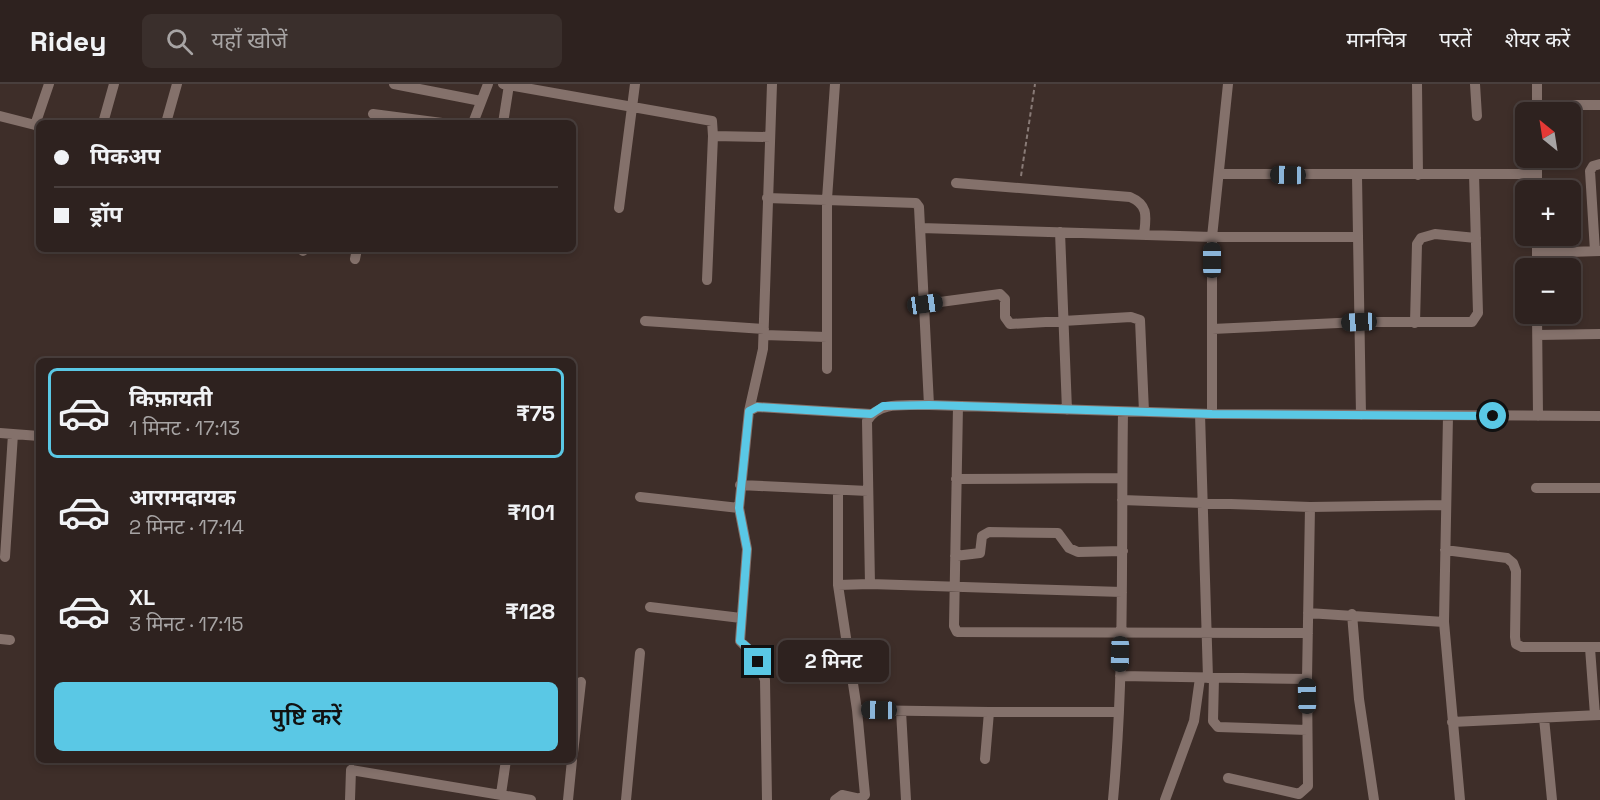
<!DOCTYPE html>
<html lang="hi">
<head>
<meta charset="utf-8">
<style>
	body { margin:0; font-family:"Space Grotesk","Noto Sans Devanagari",sans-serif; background:#3a2f2c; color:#f1f3f6; height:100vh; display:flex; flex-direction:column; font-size:22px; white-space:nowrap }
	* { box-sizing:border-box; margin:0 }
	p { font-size:20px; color:#a7a4a4 }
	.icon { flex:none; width:33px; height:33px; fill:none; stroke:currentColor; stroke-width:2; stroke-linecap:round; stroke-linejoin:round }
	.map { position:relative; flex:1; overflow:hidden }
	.details { position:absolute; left:36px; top:274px; width:540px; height:405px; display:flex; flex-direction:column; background:#2e221f; border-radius:9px; box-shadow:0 3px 9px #0003,0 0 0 2px #493f3d }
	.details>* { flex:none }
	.guide { position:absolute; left:36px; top:36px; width:540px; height:132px; border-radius:9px; box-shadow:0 3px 9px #0003,0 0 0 2px #493f3d; display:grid; align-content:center; height:132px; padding:0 18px; background:#2e221f }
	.needle { width:39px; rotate:330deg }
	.tools { position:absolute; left:1515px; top:18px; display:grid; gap:12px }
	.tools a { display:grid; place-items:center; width:66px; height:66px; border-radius:9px; background:#2e221f; box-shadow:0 3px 9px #0003,0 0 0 2px #493f3d; font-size:30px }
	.end { position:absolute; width:27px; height:27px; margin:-14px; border:8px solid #5ac8e5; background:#111; box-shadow:0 0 0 3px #111 }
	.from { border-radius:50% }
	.bubble { position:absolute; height:42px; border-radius:9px; background:#2e221f; box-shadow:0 3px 9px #0003,0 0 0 2px #493f3d; font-size:20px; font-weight:600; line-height:42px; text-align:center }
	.car { position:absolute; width:18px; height:36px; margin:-18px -9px; border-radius:8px; box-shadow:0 0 4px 2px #0007; background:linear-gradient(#222 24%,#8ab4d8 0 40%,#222 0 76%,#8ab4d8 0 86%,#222 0) }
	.guide b { display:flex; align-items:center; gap:21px; height:57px; font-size:22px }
	.guide b+b { border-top:2px solid #493f3d }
	.guide i { width:15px; height:15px; background:#f1f3f6 }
	ul { padding:10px 0 0; list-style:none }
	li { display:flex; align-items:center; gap:18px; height:90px; margin:0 12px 9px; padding:0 6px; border:3px solid transparent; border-radius:9px }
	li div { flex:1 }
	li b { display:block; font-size:22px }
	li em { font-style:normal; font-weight:600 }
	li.current { border-color:#5ac8e5 }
	li>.icon { width:54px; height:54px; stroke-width:1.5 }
	.action { display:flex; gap:12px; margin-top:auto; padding:12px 18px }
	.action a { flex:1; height:69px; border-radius:9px; background:#5ac8e5; color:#111; font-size:24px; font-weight:600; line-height:69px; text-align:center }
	header { display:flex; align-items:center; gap:36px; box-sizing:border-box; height:84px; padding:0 30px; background:#2e221f; border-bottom:2px solid #493f3d }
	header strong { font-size:28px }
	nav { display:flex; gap:33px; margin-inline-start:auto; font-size:21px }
	.search { width:420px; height:54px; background:#3a2f2c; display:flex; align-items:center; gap:15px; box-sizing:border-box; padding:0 21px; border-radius:9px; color:#a7a4a4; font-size:22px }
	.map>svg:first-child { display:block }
</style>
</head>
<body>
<header>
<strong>Ridey</strong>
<div class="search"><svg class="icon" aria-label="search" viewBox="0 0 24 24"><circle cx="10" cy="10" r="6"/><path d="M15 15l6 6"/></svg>यहाँ खोजें</div>
<nav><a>मानचित्र</a><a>परतें</a><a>शेयर करें</a></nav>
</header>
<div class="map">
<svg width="1600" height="716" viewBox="0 0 1600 716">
	<rect width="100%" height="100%" fill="#3e2e29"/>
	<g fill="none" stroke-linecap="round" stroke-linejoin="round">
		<path stroke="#897b77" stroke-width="2" stroke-dasharray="4.5 3" stroke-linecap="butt" d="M1021 92 1035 0"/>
		<path stroke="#84716b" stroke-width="5" d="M351 686 352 676"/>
		<path stroke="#84716b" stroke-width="10" d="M394 0 481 17
			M503 0 712 37 713 52
			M1417 0 1418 91
			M1475 0 1477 32
			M1537 21H1600
			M1537 28V0
			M373 30 442 39
			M0 32 39 42
			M103 39 114 0
			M166 39 177 0
			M473 39 488 0
			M503 39 509 1
			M35 41 49 0
			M1537 74V106
			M1219 90H1537
			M1357 92 1361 331
			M956 99 1130 113C1149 121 1146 133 1144 151
			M767 114 916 119 919 123 929 321
			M619 124 635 0
			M921 144 1212 153H1358
			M1060 148 1067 326
			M1537 152V184
			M303 167V165
			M1595 167 1590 87 1593 82 1600 80
			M1537 169 1600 167
			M355 175 357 165
			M707 196 713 52 770 53
			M925 220 1000 210 1005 215V233L1010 240 1131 233 1140 236 1144 328
			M1537 230 1538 332
			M645 237 764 245
			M1415 239 1417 160 1421 154 1435 150 1476 154
			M1212 245 1359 238H1472L1478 229 1474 90
			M764 251 827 253
			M1538 251 1600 250
			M827 285V115L835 0
			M958 322 954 542 957 548 1308 549
			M749 327 757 323 871 330
			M1200 330 1208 594
			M1212 330V153L1228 0
			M1448 332 1444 538 1460 716
			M0 349 39 352
			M956 395 1122 394
			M740 401 868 407
			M1536 404H1600
			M640 413 739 424
			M1122 416 1310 423 1445 421
			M1445 466 1507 474 1513 479 1516 487 1515 553 1516 560 1522 563H1600
			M955 472 980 469 982 452 989 448 1058 449 1069 464 1078 468 1123 467
			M5 473 13 350
			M870 500 1122 508
			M838 501 870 500 867 337C879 316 908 322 929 321L1212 330 1600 332
			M650 523 741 534
			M1308 529 1444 538
			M1352 530 1359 615 1374 716
			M0 555 10 556
			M1590 564 1595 631
			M1120 592 1307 595 1310 423
			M1214 594 1213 637 1218 643 1307 646
			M857 626 989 628
			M901 627 906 716
			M1544 634 1552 716
			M1452 638 1600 631
			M573 669 581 598
			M985 675 989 628H1119
			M1228 694 1299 710 1308 702 1307 595
			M501 710 506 676
			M350 716 351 686 531 716
			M568 716 572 676
			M626 716 640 569
			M767 716 765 596 754 571 740 557 747 465 739 424 749 327 763 265 772 0
			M835 716 842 711 860 715 865 711 857 626 838 501V406
			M1113 716C1125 587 1121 457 1123 328
			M1165 716 1194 637 1200 594"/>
	</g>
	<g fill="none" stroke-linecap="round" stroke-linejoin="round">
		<path stroke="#5ac8e5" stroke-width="8" d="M758 578 751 566 740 557 747 465 739 424 749 327 757 323 871 330 883 322 929 321 1212 330 1493 332"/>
	</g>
</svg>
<div class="tools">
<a><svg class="needle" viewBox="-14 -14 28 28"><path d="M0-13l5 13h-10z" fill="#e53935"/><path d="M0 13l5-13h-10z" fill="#a7a4a4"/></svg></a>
<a>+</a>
<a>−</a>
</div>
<i class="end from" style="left:1493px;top:332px"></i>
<i class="end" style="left:758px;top:578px"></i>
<div class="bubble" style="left:778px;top:556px;width:111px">2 मिनट</div>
<i class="car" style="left:1288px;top:91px;rotate:271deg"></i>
<i class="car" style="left:1212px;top:176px;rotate:0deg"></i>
<i class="car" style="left:925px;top:220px;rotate:82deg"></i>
<i class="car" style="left:1359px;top:238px;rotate:267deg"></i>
<i class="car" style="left:1120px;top:570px;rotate:181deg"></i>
<i class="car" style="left:1307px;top:612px;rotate:359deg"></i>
<i class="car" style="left:879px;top:626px;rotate:271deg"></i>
<div class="guide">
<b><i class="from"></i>पिकअप</b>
<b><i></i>ड्रॉप</b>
</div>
<section class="details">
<ul>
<li class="current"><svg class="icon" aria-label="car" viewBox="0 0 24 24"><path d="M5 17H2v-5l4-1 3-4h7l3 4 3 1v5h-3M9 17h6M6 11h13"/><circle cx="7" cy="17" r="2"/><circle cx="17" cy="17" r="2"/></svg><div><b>किफ़ायती</b><p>1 मिनट · 17:13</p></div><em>₹75</em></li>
<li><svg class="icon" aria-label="car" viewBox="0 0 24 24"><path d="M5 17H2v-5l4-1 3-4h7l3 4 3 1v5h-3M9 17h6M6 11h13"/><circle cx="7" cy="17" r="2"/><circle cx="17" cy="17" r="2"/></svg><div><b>आरामदायक</b><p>2 मिनट · 17:14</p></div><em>₹101</em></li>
<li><svg class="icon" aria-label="car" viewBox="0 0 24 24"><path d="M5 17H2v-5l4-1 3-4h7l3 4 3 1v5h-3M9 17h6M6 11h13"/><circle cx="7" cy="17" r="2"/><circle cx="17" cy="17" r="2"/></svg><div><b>XL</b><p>3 मिनट · 17:15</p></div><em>₹128</em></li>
</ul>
<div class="action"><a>पुष्टि करें</a></div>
</section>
</div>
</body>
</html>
